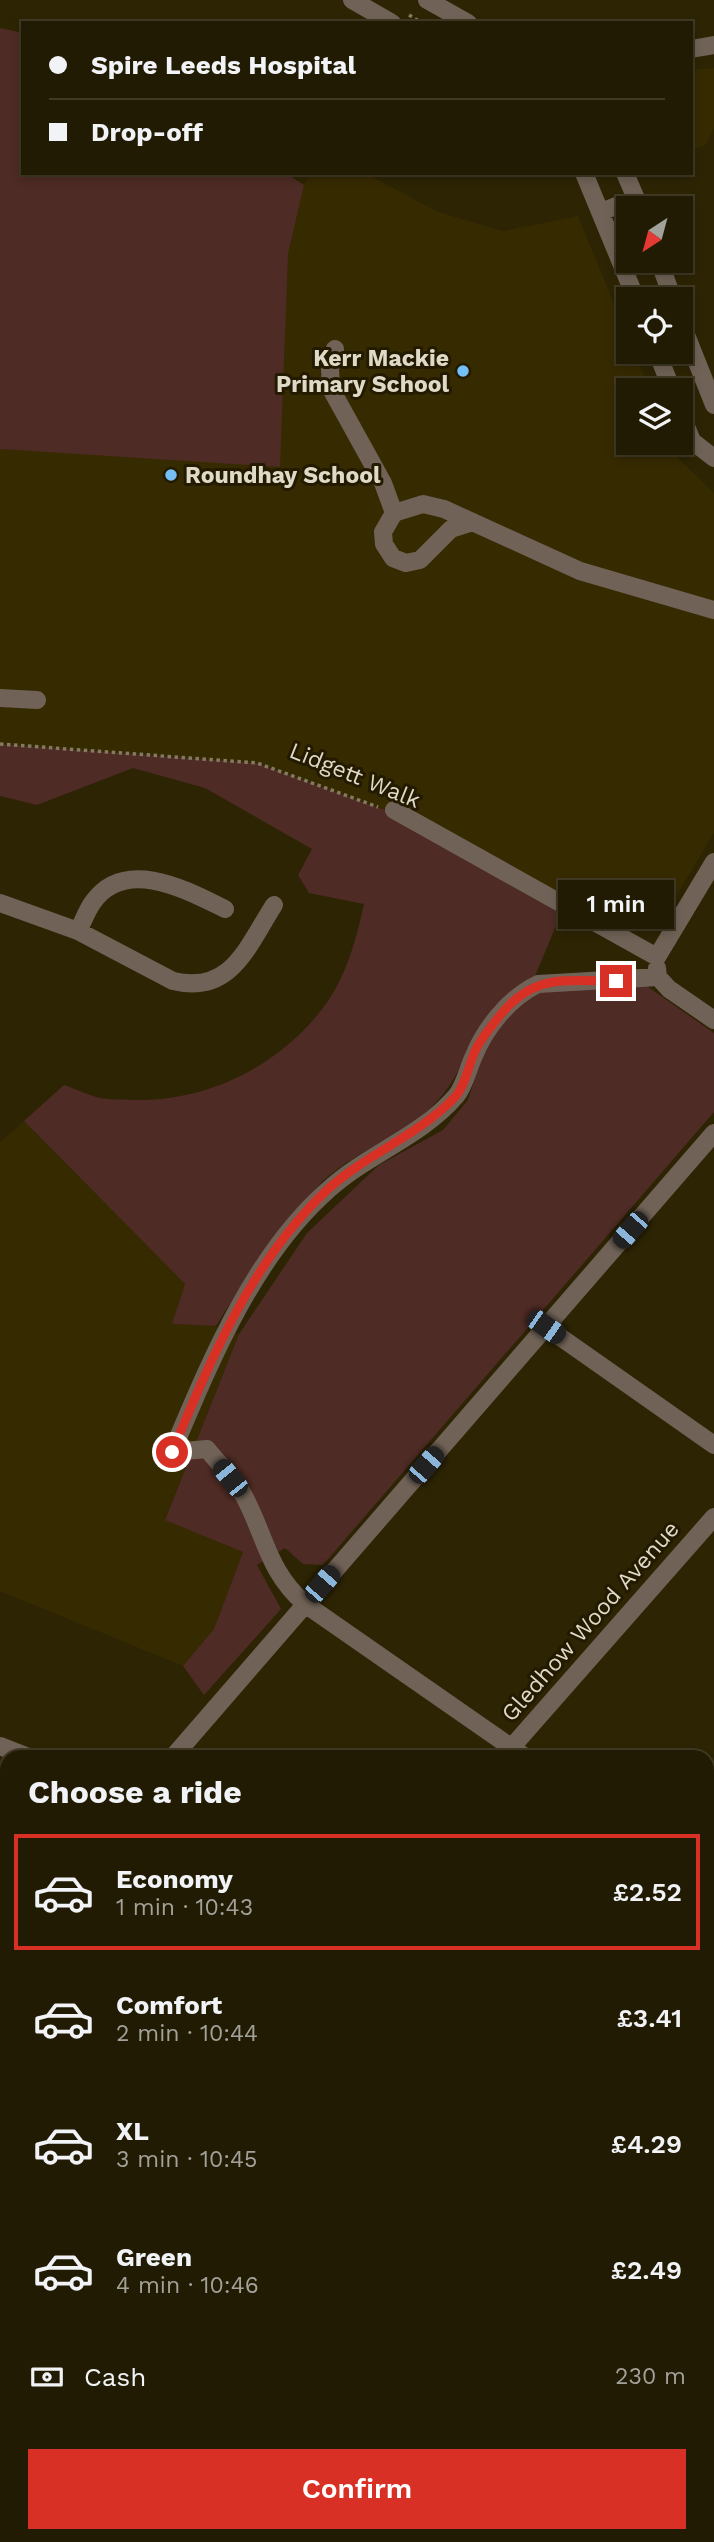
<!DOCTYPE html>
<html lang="en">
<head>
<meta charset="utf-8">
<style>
	body { margin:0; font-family:"Work Sans",sans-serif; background:#2e2812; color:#f1f3f6; height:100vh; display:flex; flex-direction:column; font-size:26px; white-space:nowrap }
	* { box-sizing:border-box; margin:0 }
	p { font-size:23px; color:#a2a19a }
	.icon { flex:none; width:38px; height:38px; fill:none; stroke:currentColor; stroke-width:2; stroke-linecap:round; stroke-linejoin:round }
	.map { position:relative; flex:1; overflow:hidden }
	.panel { position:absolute; left:0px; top:1750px; width:714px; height:793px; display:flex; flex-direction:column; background:#221b03; border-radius:21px 21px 0 0; box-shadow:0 4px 10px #0003,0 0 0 2px #3f3925 }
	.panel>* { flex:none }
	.guide { position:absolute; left:21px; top:21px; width:672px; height:154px; border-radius:0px; box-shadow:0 4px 10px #0003,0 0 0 2px #3f3925; display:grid; align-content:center; height:154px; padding:0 28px; background:#221b03 }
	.needle { width:46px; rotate:216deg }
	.tools { position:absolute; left:616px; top:196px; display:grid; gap:14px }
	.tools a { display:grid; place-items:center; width:77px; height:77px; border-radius:0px; background:#221b03; box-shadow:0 4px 10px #0003,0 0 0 2px #3f3925; font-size:35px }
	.end { position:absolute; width:32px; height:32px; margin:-16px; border:9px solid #d93025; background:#fff; box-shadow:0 0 0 4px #fff }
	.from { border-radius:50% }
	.bubble { position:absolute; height:49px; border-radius:0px; background:#221b03; box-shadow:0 4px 10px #0003,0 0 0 2px #3f3925; font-size:23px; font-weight:600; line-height:49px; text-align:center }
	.car { position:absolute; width:21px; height:42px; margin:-21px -10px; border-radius:9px; box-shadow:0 0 5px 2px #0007; background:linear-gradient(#222 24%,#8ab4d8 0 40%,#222 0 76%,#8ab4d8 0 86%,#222 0) }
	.guide b { display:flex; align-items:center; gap:24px; height:66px; font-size:26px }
	.guide b+b { border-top:2px solid #3f3925 }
	.guide i { width:18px; height:18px; background:#f1f3f6 }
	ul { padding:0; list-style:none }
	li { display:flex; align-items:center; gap:21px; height:116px; margin:0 14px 10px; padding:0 14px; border:4px solid transparent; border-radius:0px }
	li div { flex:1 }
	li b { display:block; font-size:26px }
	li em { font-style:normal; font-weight:600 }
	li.current { border-color:#d93025 }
	li>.icon { width:63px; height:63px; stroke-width:1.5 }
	h2 { padding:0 28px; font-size:32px; line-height:84px }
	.pay { display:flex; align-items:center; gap:18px; height:77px; padding:0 28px; font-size:26px }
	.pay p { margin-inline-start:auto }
	.primary-button { display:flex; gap:14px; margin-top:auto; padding:14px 28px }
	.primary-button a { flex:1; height:80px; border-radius:0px; background:#d93025; color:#fff; font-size:28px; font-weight:600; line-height:80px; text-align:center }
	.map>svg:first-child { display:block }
</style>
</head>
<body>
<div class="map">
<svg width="714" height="2542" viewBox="0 0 714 2542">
	<rect width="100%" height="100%" fill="#2d2404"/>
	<path fill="#362a00" d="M0 28 23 33V173H285L304 184 311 173H365L438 212 504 231 578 216 628 338V352H634L650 390H628V443H671L678 458 714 493V833L670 906 640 889 611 936 257 763 0 744Z
		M714 68V129L705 145 691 150V70Z
		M24 1121 185 1284 172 1324 216 1326 239 1334 165 1519 243 1552 214 1629 183 1666 0 1591V1142Z
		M714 2333V2542H655L650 2536H707V2340Z"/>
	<path fill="#4e2b24" d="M0 28 23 33V173H285L304 185 288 254 280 467 0 449Z
		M0 744 257 763 393 813 563 909 535 976 628 973 714 1033V1112L323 1565 303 1564 285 1548 257 1565 281 1609 204 1695 183 1666 214 1629 243 1552 165 1520 239 1334 307 1233 379 1165 443 1130 468 1100 476 1075 460 1068C424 1135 378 1135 325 1179 315 1188 306 1201 297 1212 266 1248 241 1286 216 1326L172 1324 185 1284 24 1121 64 1085C76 1089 88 1095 100 1098 110 1100 121 1099 132 1100 206 1102 278 1067 323 1008 346 978 356 940 364 904L309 893 298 875 312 849 205 788 133 768 37 805 0 796Z
		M519 2536H650L655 2542H513Z"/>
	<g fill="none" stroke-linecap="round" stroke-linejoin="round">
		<path stroke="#827a61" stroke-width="3.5" stroke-dasharray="3.5 3.5" stroke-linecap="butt" d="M409 15 422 23
			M0 744 257 763 378 807
			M707 2380 710 2383 707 2385
			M707 2413 714 2424"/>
		<path stroke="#706256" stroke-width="18" d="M352 0 392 23
			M427 0 468 23
			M691 49 714 45
			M584 173 636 299
			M625 173 640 208
			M601 212 636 198
			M659 261 673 299
			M681 322 714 405
			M335 349 330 369 331 389 383 483 394 513
			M657 352 672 390
			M681 414 692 441 714 458
			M473 522 451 529 420 560 406 563 393 558 384 544 383 532 394 513 423 504 444 509 580 571 714 610
			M0 698 37 700
			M394 810 657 957
			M0 903 78 931 173 981C231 995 247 947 274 905
			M78 931C83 922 87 910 93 902 126 856 188 891 225 909
			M657 957 714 862
			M657 968 658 977 669 989 714 1020
			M546 1327 714 1445
			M0 1746 28 1757
			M173 1757 714 1133
			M503 1757 714 1517
			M525 1757 305 1604C267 1570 266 1537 244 1496 234 1479 219 1464 207 1449L172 1452C210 1362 253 1256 328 1190 367 1154 421 1137 456 1096 464 1087 468 1069 473 1058 485 1028 509 998 538 984L658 977
			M707 1904 714 1896
			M0 1940 7 1944
			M0 2162 7 2165
			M0 2195 7 2182
			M707 2304 714 2296
			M0 2388 7 2391
			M0 2465 7 2452
			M278 2536 289 2542
			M483 2542 489 2536"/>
	</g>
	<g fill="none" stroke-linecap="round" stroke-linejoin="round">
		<path stroke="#d93025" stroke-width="9" d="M172 1452C211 1359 252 1260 327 1190 366 1154 418 1136 455 1097 466 1085 469 1063 476 1049 481 1039 488 1031 494 1023 530 973 560 981 616 981"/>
	</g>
	<g fill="#74c0f6" stroke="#231a00" stroke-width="2.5">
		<circle cx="463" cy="371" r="7"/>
		<circle cx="171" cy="475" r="7"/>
	</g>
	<g text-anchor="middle" stroke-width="6" stroke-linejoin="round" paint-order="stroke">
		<g font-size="23" font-weight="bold" fill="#dfdac8" stroke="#231a00" text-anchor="end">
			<text x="449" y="366">Kerr Mackie<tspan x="449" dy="26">Primary School</tspan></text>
			<text x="185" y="483" text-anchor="start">Roundhay School</text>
		</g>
		<g font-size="23" fill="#dfdac8" stroke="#231a00">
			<text transform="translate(355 775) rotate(22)" y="8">Lidgett Walk</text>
			<text transform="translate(590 1621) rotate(-49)" y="8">Gledhow Wood Avenue</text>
		</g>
	</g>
</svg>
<div class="tools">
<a><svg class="needle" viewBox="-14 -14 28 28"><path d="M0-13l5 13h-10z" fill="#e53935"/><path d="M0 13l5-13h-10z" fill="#a2a19a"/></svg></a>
<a><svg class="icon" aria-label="locate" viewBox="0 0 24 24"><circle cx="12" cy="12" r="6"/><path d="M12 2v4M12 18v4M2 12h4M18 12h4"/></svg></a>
<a><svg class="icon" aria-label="layers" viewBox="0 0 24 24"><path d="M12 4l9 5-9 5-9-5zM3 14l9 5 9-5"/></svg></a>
</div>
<i class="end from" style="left:172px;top:1452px"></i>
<i class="end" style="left:616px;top:981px"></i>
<div class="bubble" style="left:558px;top:880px;width:116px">1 min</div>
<i class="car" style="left:630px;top:1230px;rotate:221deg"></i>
<i class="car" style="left:546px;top:1327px;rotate:125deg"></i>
<i class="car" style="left:426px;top:1465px;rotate:41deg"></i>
<i class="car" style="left:230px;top:1478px;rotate:321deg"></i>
<i class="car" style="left:322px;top:1584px;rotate:41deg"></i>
<div class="guide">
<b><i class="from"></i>Spire Leeds Hospital</b>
<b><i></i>Drop-off</b>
</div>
<section class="panel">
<h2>Choose a ride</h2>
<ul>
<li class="current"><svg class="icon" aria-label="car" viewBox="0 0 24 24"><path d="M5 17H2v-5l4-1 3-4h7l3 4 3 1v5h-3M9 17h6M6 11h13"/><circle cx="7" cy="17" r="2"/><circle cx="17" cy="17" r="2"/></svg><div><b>Economy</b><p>1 min · 10:43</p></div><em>£2.52</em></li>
<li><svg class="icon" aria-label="car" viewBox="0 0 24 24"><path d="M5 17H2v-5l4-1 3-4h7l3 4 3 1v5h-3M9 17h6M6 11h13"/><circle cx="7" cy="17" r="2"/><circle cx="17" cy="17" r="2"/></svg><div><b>Comfort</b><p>2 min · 10:44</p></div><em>£3.41</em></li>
<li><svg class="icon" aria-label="car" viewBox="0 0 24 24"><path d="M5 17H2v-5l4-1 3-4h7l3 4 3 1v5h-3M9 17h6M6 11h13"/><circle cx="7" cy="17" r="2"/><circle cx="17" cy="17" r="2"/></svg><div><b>XL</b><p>3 min · 10:45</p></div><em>£4.29</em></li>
<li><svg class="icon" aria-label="car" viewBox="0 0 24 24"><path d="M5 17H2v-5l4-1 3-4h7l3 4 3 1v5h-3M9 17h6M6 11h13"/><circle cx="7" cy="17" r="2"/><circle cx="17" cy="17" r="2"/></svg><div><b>Green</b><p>4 min · 10:46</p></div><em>£2.49</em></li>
</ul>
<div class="pay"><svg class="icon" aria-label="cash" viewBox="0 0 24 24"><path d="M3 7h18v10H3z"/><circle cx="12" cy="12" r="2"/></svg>Cash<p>230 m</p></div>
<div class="primary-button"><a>Confirm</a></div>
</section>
</div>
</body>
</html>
